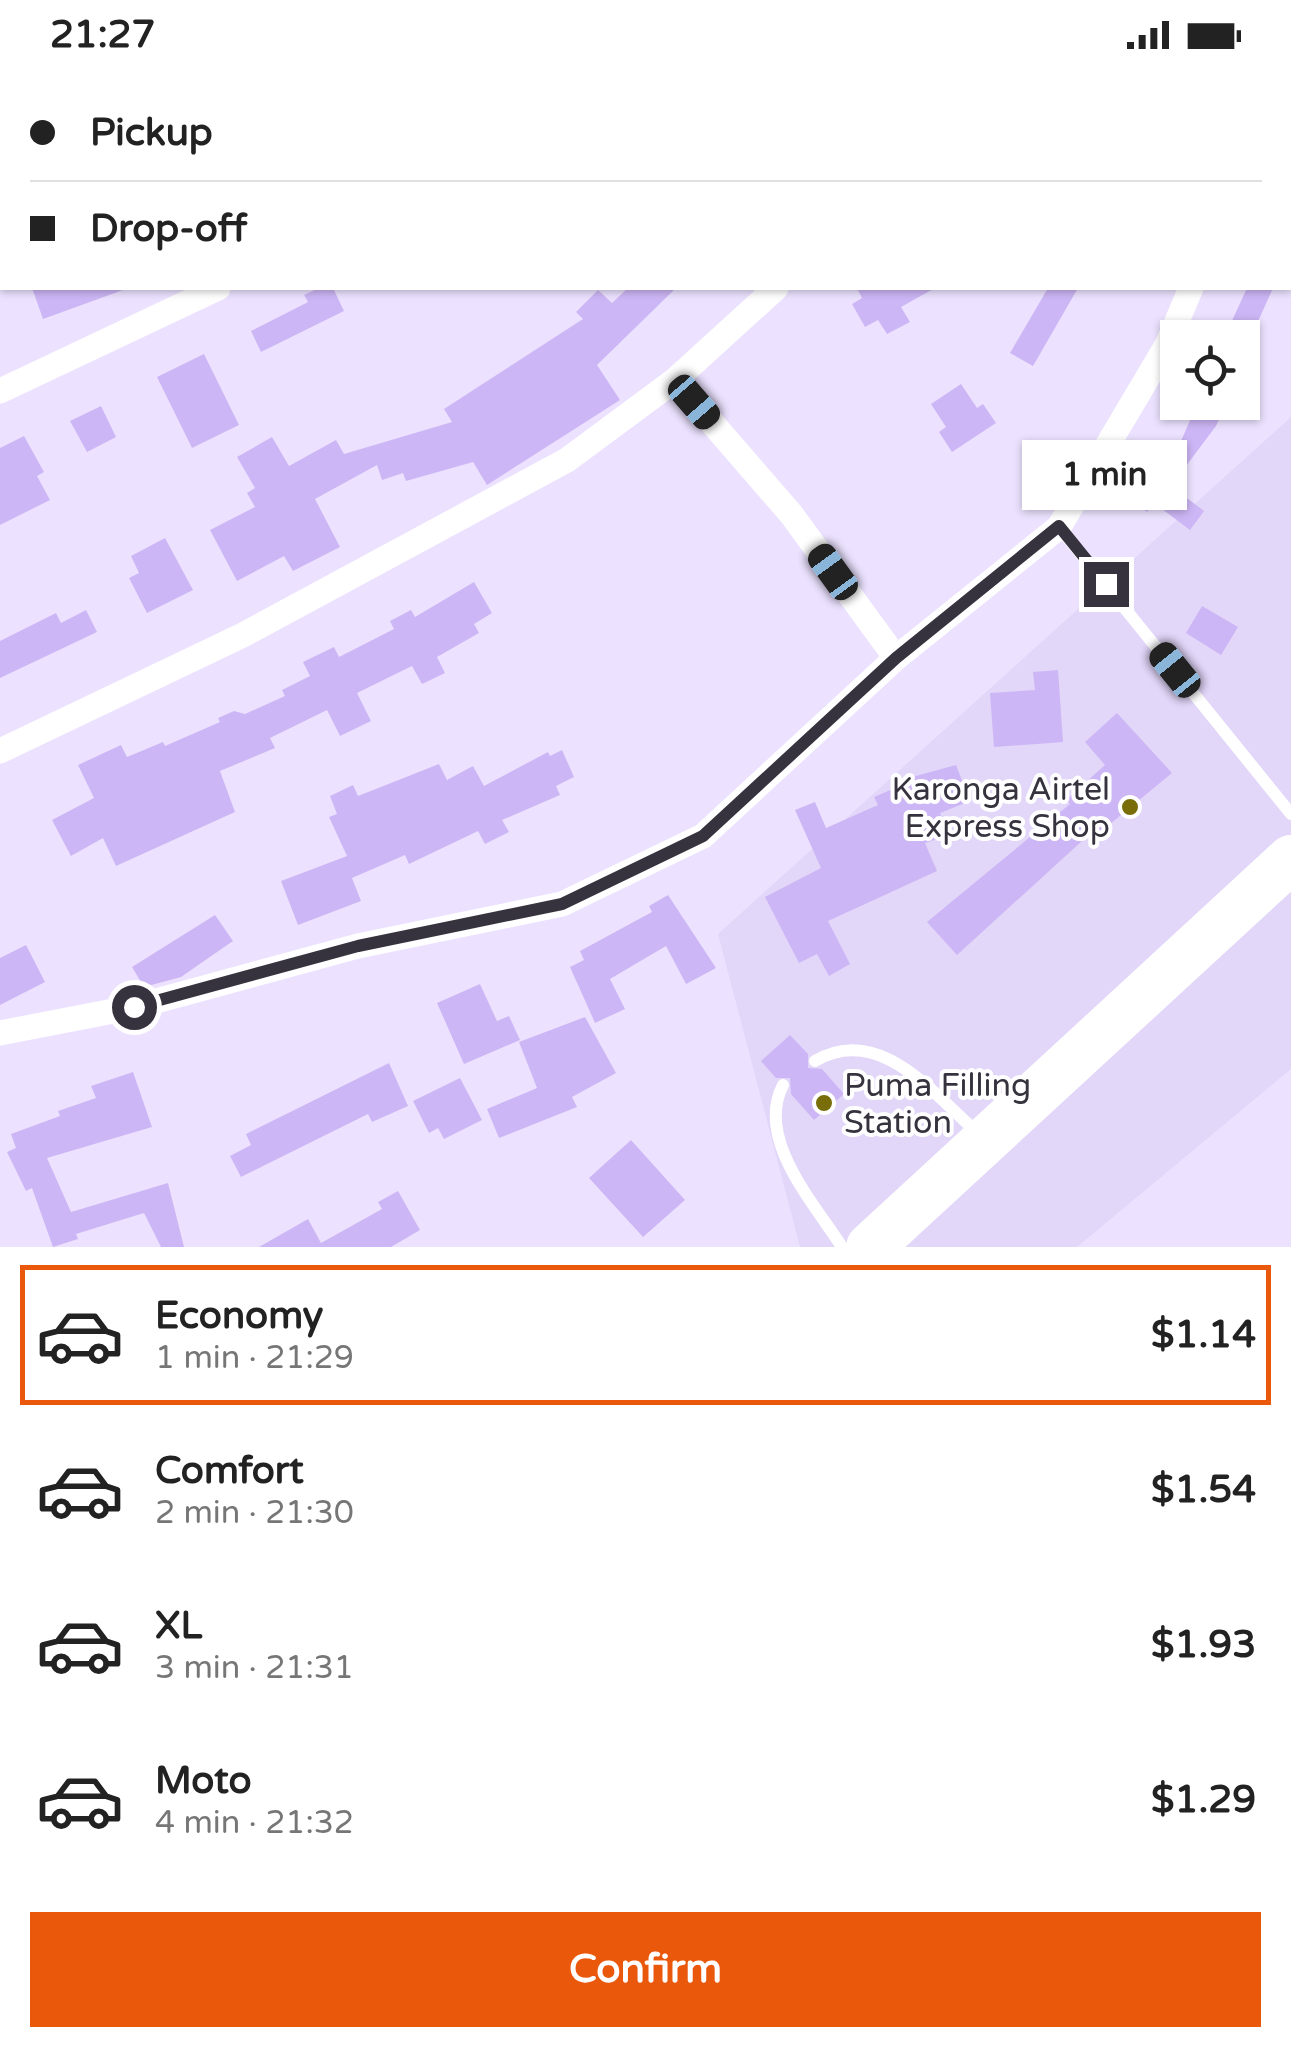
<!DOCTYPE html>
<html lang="en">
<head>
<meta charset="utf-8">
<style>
	body { margin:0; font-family:"Varela Round",sans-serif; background:#f6f6f6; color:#222; height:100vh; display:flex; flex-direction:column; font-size:38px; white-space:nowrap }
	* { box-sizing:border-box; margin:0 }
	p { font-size:32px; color:#767676 }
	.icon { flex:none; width:55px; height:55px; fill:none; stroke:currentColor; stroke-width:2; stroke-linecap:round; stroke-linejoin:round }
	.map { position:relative; height:1177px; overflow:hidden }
	.side { display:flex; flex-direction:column; background:#fff; flex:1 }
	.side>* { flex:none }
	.top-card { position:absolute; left:0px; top:0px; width:1292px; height:220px; box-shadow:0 2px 8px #0004; display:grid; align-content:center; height:220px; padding:0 30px; background:#fff }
	.controls { position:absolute; left:1160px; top:250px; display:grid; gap:20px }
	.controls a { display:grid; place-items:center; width:100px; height:100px; border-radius:0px; background:#fff; box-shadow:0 2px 8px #0004; font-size:50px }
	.end { position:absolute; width:45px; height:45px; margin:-22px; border:12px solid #36333e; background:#fff; box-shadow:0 0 0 5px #fff }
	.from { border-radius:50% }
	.bubble { position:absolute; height:70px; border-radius:0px; background:#fff; box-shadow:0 2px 8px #0004; font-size:32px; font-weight:700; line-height:70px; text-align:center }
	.car { position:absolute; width:30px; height:60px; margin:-30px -15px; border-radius:12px; box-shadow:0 0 8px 2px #0007; background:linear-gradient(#222 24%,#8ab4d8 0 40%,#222 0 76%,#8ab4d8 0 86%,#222 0) }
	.top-card b { display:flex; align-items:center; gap:35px; height:95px; font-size:38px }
	.top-card b+b { border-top:2px solid #e0e0e0 }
	.top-card i { width:25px; height:25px; background:#222 }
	ul { padding:18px 0 0; list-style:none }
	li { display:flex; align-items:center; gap:30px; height:140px; margin:0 20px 15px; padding:0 10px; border:5px solid transparent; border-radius:0px }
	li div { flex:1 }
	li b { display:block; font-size:38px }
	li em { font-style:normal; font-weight:700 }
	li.active { border-color:#ea580c }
	li>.icon { width:90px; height:90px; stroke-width:1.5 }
	.cta { display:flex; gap:20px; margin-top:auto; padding:20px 30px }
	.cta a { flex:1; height:115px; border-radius:0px; background:#ea580c; color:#fff; font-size:40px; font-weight:700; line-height:115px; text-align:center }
	.status { display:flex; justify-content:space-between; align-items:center; height:70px; padding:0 50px; background:#fff; direction:ltr }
	.status svg { height:28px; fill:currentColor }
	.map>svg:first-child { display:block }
</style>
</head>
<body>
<div class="status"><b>21:27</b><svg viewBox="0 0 49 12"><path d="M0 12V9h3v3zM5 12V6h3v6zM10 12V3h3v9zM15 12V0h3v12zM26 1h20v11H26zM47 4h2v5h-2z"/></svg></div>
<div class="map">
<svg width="1291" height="1177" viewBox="0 0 1291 1177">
	<rect width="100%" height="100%" fill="#ece2ff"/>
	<path fill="#e2d6f9" d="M1291 347V999L1077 1177H800L718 864Z"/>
	<path fill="#cdb6f5" d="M32 218H123V220L43 249Z
		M319 218H333L344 241 261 282 251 261 308 232 304 225Z
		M628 218H676L597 295 620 330 487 415 473 392 406 411 403 403 382 410 377 395 315 429 340 477 293 501 284 486 237 511 210 460 255 437 247 423 255 418 237 387 272 367 289 396 336 370 344 384 452 352 444 339 583 249 576 242 598 220 612 233Z
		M857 218H935L901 237 910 252 887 264 878 250 865 257 852 234 862 228Z
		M1048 218H1078L1033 296 1010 283Z
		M1247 218H1273L1247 276 1242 268 1225 266Z
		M204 284 239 355 192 378 157 307Z
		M961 314 977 338 983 334 996 353 952 382 939 362 946 357 931 334Z
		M1198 332H1227L1216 356 1171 416 1204 441 1190 460 1154 433 1147 442 1130 428 1173 373 1178 378Z
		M101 336 116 367 87 382 70 351Z
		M24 366 44 402 37 406 50 430 0 455V378Z
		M165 468 193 520 147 543 129 508 139 503 131 486Z
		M474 512 492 543 474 554 479 563 437 587 445 603 422 614 412 596 357 623 371 651 340 666 327 640 270 668 275 678 220 701 235 742 116 796 103 768 71 786 52 750 94 728 78 695 121 675 127 687 163 672 165 676 220 652 218 648 234 641 245 644 285 626 282 620 310 606 303 592 334 577 339 587 394 559 390 551 411 540 415 547Z
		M1202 536 1238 557 1221 585 1186 563Z
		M86 540 97 562 0 608V571L56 543 61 553Z
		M1058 600 1063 672 994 677 990 623 1035 620 1033 602Z
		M1117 643 1172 703 1098 764 1094 760 957 885 927 852 1070 734 1066 730 1105 695 1085 672Z
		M562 680 574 707 556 716 560 725 502 750 509 762 485 774 478 761 409 794 405 785 352 808 361 831 298 855 281 811 347 786 329 747 337 744 330 726 353 715 358 726 439 694 447 710 473 696 484 716 548 682 550 686Z
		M956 695 970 731 940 743 949 765 925 773 937 801 828 851 850 894 829 906 817 884 799 893 765 827 821 798 795 740 815 732 826 758 878 735 874 727 907 713 905 709Z
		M668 825 716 898 686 914 666 876 610 909 625 939 595 953 570 897 584 890 580 881 652 842 649 836Z
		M215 845 233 871 181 907 144 917 132 897Z
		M26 875 45 912 0 935V888Z
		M480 914 497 951 509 946 520 970 464 994 437 933Z
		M585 947 616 1003 572 1027 577 1037 499 1068 487 1039 537 1018 519 972Z
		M790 965 808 984V998L822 999 844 1024 814 1050 791 1024 790 1008H776L761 991Z
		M389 993 408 1036 372 1052 368 1044 241 1107 230 1086 251 1075 246 1064Z
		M133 1002 152 1057 47 1088 71 1142 168 1113 184 1177H161L144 1143 76 1164 78 1169 53 1177 32 1118 26 1121 7 1082 16 1078 11 1064 60 1046 58 1041 96 1028 91 1016Z
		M460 1008 482 1050 444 1069 438 1058 429 1063 413 1031Z
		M631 1070 685 1130 643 1167 589 1108Z
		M398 1121 420 1160 391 1177H259L308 1149 321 1173 382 1139 378 1132Z"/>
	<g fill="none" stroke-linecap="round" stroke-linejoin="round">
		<path stroke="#fff" stroke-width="12" d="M1059 457 1291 744
			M815 991C880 953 933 1024 979 1064
			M783 1015C755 1069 814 1133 842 1177"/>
		<path stroke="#fff" stroke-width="25" d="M264 0V2
			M569 2 571 0
			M927 2 928 0
			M1272 2V0
			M675 310 791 444 896 588
			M0 321 218 218
			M0 681 243 565 567 390 675 310 776 218
			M0 963 134 937 358 876 562 834 703 766 896 588 1059 457 1167 275 1191 218"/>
		<path stroke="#fff" stroke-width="48" d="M870 1177 1291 789"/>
	</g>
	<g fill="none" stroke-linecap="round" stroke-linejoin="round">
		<path stroke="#36333e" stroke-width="12" d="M134 937 358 876 562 834 703 766 896 588 1059 456 1106 514"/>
	</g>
	<g fill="#786d08" stroke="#fff" stroke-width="4">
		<circle cx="1130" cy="737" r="10"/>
		<circle cx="824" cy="1033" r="10"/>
	</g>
	<g text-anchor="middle" stroke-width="8" stroke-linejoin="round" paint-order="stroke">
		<g font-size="32" fill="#36333e" stroke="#fff" text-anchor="end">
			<text x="1110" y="730">Karonga Airtel<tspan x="1110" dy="37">Express Shop</tspan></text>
			<text x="844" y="1026" text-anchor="start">Puma Filling<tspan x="844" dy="37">Station</tspan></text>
		</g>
	</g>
</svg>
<div class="controls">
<a><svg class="icon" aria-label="locate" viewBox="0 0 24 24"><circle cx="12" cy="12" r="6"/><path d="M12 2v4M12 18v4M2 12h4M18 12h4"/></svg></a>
</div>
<i class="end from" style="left:134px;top:937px"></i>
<i class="end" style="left:1106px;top:514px"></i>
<div class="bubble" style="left:1022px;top:370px;width:165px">1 min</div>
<i class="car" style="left:694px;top:332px;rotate:139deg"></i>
<i class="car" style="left:833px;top:502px;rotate:324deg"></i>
<i class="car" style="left:1175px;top:600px;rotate:321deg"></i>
<div class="top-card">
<b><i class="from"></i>Pickup</b>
<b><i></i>Drop-off</b>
</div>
</div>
<section class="side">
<ul>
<li class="active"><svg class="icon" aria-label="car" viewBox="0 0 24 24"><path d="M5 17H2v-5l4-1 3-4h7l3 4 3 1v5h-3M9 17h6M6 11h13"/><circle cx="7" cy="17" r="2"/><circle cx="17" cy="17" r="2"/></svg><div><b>Economy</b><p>1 min · 21:29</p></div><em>$1.14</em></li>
<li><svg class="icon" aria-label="car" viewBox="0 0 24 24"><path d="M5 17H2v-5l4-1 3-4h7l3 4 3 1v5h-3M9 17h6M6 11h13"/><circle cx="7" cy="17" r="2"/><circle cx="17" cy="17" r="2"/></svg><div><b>Comfort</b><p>2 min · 21:30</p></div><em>$1.54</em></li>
<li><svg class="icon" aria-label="car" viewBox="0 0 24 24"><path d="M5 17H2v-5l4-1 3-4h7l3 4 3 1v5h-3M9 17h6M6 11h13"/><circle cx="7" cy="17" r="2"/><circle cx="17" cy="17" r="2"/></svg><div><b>XL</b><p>3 min · 21:31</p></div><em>$1.93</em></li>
<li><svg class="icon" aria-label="car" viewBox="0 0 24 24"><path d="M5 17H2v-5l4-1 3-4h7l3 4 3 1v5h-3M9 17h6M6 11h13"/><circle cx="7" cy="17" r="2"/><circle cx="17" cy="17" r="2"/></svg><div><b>Moto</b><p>4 min · 21:32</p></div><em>$1.29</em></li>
</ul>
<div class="cta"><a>Confirm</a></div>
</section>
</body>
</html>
